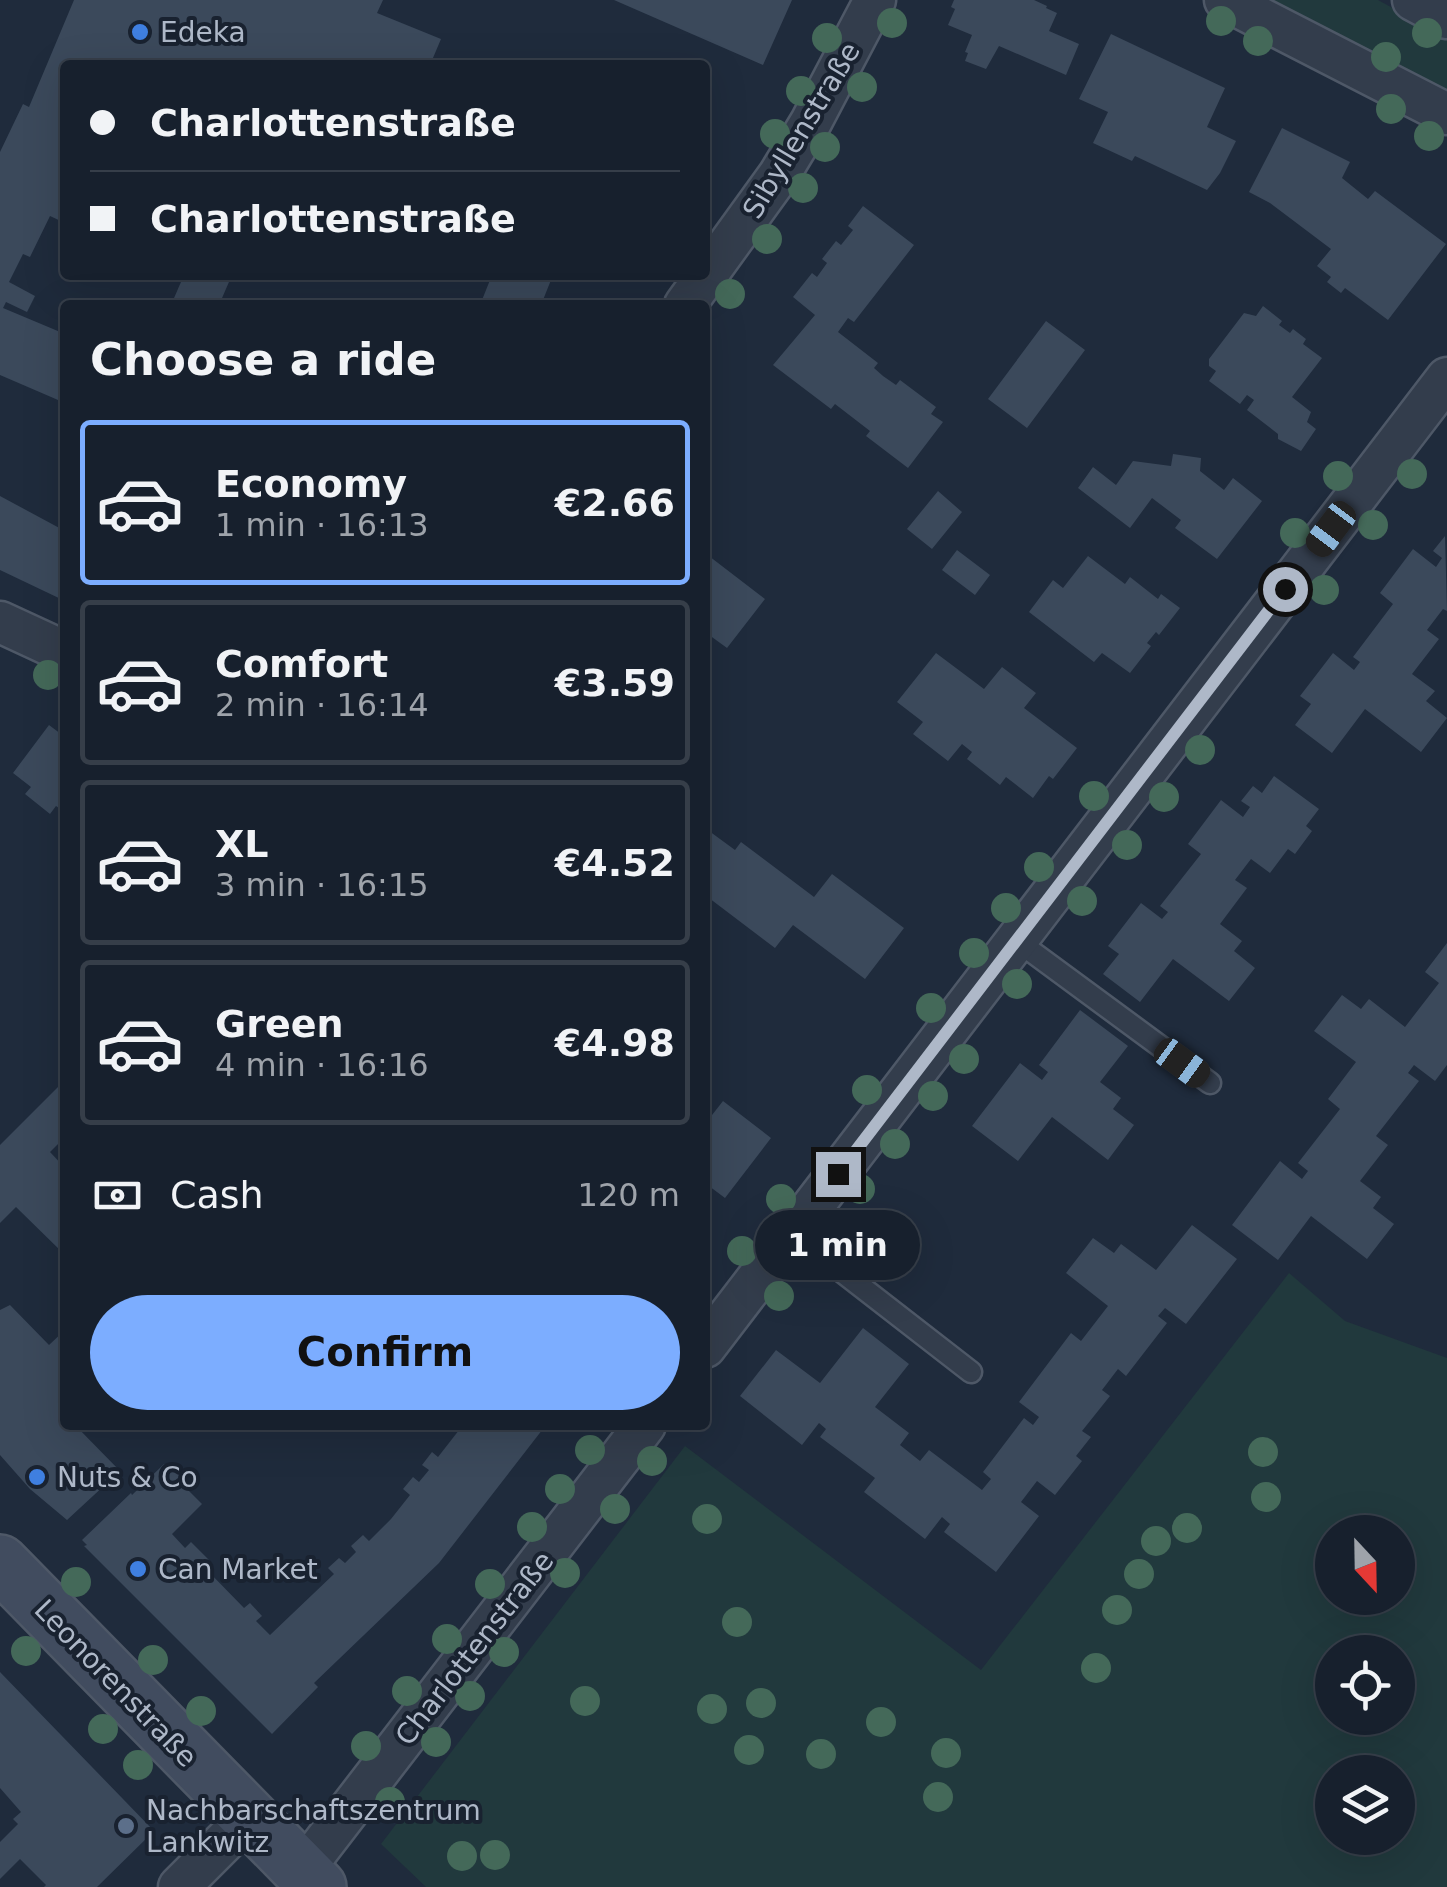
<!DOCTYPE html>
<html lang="en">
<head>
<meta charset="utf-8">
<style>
	body { margin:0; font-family:"DejaVu Sans",sans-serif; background:#242d39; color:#f1f3f6; height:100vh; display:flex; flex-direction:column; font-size:38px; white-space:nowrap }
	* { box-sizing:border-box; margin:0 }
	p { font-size:32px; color:#9ea3aa }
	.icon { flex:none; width:55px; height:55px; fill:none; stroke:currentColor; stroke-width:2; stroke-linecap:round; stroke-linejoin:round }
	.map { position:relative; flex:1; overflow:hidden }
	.sheet { position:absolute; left:60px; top:300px; width:650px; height:1130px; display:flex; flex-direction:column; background:#17202d; border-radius:10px; box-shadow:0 10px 40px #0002,0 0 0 2px #363e49 }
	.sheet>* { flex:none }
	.banner { position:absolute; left:60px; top:60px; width:650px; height:220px; border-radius:10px; box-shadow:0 10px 40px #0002,0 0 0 2px #363e49; display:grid; align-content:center; height:220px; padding:0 30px; background:#17202d }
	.needle { width:65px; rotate:158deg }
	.controls { position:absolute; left:1315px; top:1515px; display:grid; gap:20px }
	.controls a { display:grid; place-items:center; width:100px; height:100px; border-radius:50%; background:#17202d; box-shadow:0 10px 40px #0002,0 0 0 2px #363e49; font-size:50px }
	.end { position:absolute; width:45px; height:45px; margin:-22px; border:12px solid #aeb8c8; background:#111; box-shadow:0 0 0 5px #111 }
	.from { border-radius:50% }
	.bubble { position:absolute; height:70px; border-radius:35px; background:#17202d; box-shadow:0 10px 40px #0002,0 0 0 2px #363e49; font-size:32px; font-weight:700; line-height:70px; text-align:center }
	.car { position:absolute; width:30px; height:60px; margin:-30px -15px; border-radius:12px; box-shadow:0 0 8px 2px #0007; background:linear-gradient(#222 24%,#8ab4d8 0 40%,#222 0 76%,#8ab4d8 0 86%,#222 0) }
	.banner b { display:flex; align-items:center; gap:35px; height:95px; font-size:38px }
	.banner b+b { border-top:2px solid #363e49 }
	.banner i { width:25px; height:25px; background:#f1f3f6 }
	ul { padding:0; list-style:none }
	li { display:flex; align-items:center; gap:30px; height:165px; margin:0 20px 15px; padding:0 10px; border:5px solid #363e49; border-radius:10px }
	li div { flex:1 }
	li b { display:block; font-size:38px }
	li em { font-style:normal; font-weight:700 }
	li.active { border-color:#7cadff }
	li>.icon { width:90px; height:90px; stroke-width:1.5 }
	h2 { padding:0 30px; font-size:45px; line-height:120px }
	.pay { display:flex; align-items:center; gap:25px; height:110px; padding:0 30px; font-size:38px }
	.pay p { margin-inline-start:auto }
	.button { display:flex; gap:20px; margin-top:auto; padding:20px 30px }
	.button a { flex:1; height:115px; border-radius:60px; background:#7cadff; color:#111; font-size:40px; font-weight:700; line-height:115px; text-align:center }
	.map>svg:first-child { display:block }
</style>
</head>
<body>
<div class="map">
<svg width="1447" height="1887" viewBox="0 0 1447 1887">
	<rect width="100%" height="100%" fill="#1f2b3c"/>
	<path fill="#21393d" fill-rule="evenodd" d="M1269 0H1378L1447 38V93Z
		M1289 1273 1345 1321 1447 1358V1887H426L381 1844 685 1446 981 1670ZM1332 1532H1398V1598H1332ZM1332 1652H1398V1718H1332ZM1332 1772H1398V1838H1332Z"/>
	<path fill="#3b495b" d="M74 0H383L377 13 441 39 430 65H65V223L50 216 30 257 23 254 9 282 35 296 27 312 6 302 3 308 65 334V403L0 375V152L23 104 29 107Z
		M614 0H792L763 65Z
		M954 0H1034L1047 6 1046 8 1057 13 1049 31 1079 44 1066 75 999 46 986 69 965 61 968 53 965 52 972 35 948 25 955 9 951 7Z
		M1111 34 1225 88 1207 127 1236 141 1220 173 1207 190 1135 156 1132 161 1093 143 1108 112 1079 99Z
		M1282 128 1350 162 1342 178 1368 199 1375 191 1446 244 1388 320 1345 288 1341 293 1327 282 1331 277 1317 266 1331 249 1270 203 1249 192Z
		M863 206 914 245 854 322 848 318 838 332 878 363 874 368 883 376 896 385 900 380 936 407 931 414 943 422 908 468 866 436 870 431 835 404 831 409 773 365 815 315 793 297 812 273 817 277 827 263 822 259 836 241 841 245 853 230 848 226Z
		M184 275H232L219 305H171Z
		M492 275H553L541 305H480Z
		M1263 306 1282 321 1279 325 1290 333 1293 329 1306 339 1303 344 1322 358 1292 397 1311 412 1307 422 1316 429 1301 451 1278 439V434L1247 410 1254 400 1247 395 1240 404 1209 381 1216 371 1209 366V359L1244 313 1256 316Z
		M1046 321 1085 350 1027 428 988 399Z
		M1173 454 1201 458 1200 471 1224 490 1233 478 1262 501 1217 559 1175 528 1181 520 1152 498 1130 528 1078 488 1093 467 1116 485 1133 461 1171 466Z
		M938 491 962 512 932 549 907 529Z
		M0 496 65 531V601L0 570Z
		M1445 536 1447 611 1443 609 1427 630 1439 639 1412 674 1435 691 1426 701 1447 718 1421 752 1365 709 1332 753 1295 725 1311 704 1300 696 1333 653 1354 670 1360 662 1353 657 1393 604 1380 593 1413 549 1436 567 1442 558 1433 551Z
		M957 550 990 575 975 595 942 570Z
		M705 553 765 599 727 648 705 632Z
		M1088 556 1125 584 1130 577 1158 599 1161 594 1180 608 1159 635 1156 632 1147 643 1151 646 1130 673 1102 653 1094 662 1029 612 1053 580 1063 588Z
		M936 653 984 689 1002 667 1036 693 1024 708 1077 748 1053 779 1049 776 1033 798 1006 777 1000 785 967 759 972 752 962 744 948 761 913 734 923 722 897 702Z
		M49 725 65 737V812L56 806 50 814 25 794 31 787 13 773Z
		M1274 776 1319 809 1306 826 1312 831 1295 854 1288 849 1270 873 1251 859 1235 880 1247 888 1220 924 1242 941 1234 951 1255 968 1229 1001 1173 959 1140 1002 1103 974 1119 954 1108 946 1141 903 1162 919 1168 912 1160 906 1201 854 1188 844 1221 800 1243 817 1250 807 1241 801 1253 786 1262 793Z
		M705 828 735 850 741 842 814 897 832 874 904 928 865 979 793 925 775 948 705 895Z
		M1447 943V1065L1435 1081 1414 1065 1408 1073 1419 1081 1376 1136 1388 1145 1360 1181 1381 1197 1373 1208 1394 1224 1367 1259 1311 1216 1278 1260 1232 1225 1280 1161 1302 1179 1308 1171 1298 1163 1340 1109 1328 1099 1356 1062 1314 1031 1342 995 1361 1009 1369 999 1405 1027 1439 983 1425 972Z
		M1080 1010 1128 1046 1100 1082 1121 1098 1113 1109 1134 1125 1108 1160 1052 1117 1018 1161 972 1126 1020 1063 1042 1080 1048 1072 1039 1065Z
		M65 1080V1137L50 1152 65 1168V1255L16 1207 0 1223V1145Z
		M723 1101 771 1138 725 1198 705 1183V1124Z
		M1192 1225 1237 1259 1186 1324 1165 1308 1158 1316 1167 1323 1126 1376 1118 1369 1102 1390 1110 1396 1082 1431 1091 1437 1076 1456 1082 1461 1055 1495 1037 1481 1021 1502 1039 1516 996 1572 944 1532 950 1524 942 1517 925 1539 864 1492 875 1478 820 1437 826 1429 819 1423 802 1445 740 1396 776 1350 820 1383 863 1328 909 1364 875 1407 909 1433 900 1445 920 1461 929 1450 982 1490 991 1479 983 1472 1024 1418 1033 1425 1039 1417 1019 1402 1071 1333 1081 1341 1108 1306 1066 1273 1093 1238 1114 1253 1121 1244 1156 1270Z
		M10 1305 49 1345 65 1330V1425H75L120 1471 67 1520 30 1489 0 1455V1310Z
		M463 1425H546L439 1563 314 1683 318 1687 272 1734 84 1546 87 1545 82 1540 131 1493 132 1495 164 1464 169 1469 174 1464 185 1475 179 1481 202 1504 172 1534 185 1548 191 1542 212 1563 206 1569 244 1608 250 1603 262 1616 256 1621 270 1635 334 1574 328 1568 339 1558 345 1563 356 1552 351 1546 363 1535 369 1541 391 1519 410 1495 403 1489 413 1477 419 1482 429 1470 422 1465 432 1452 438 1457Z
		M0 1672 154 1831 97 1887H44L46 1885 20 1859 0 1879V1842L18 1824 13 1819 21 1812 0 1788Z"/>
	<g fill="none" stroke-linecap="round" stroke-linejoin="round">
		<defs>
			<path id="lane" d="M1016 940 1210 1083
				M792 1233 971 1372"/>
			<path id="street" d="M1225 0 1447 114
				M1413 0 1447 18
				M685 305 779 175 811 122 875 0
				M0 622 65 652
				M705 1347 1447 378
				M302 1871 645 1425
				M179 1887 248 1818"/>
			<path id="secondary" d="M0 1563 318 1887"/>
		</defs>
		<use href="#lane" stroke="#4e5867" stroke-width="25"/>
		<use href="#street" stroke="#4e5867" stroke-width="45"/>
		<use href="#secondary" stroke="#4e5867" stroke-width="60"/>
		<use href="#lane" stroke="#333d4c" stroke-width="20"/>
		<use href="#street" stroke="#333d4c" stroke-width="40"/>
		<use href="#secondary" stroke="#414c5f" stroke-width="55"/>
	</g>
	<g fill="#446959">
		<circle cx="1221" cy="21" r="15"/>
		<circle cx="892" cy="23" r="15"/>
		<circle cx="1427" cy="33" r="15"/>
		<circle cx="827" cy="38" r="15"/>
		<circle cx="1258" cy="41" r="15"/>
		<circle cx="1386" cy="57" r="15"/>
		<circle cx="862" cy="87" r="15"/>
		<circle cx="801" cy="91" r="15"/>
		<circle cx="1391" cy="109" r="15"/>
		<circle cx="775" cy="134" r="15"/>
		<circle cx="1429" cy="136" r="15"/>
		<circle cx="825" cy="147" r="15"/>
		<circle cx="803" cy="188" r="15"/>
		<circle cx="767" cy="239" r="15"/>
		<circle cx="730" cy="294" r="15"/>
		<circle cx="1412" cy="474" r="15"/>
		<circle cx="1338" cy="476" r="15"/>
		<circle cx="1373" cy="525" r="15"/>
		<circle cx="1295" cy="533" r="15"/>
		<circle cx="1324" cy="590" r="15"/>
		<circle cx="48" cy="675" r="15"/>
		<circle cx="1200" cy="750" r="15"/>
		<circle cx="1094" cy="796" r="15"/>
		<circle cx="1164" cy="797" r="15"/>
		<circle cx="1127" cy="845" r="15"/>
		<circle cx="1039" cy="867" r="15"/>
		<circle cx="1082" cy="901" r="15"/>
		<circle cx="1006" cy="908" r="15"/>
		<circle cx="974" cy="953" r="15"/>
		<circle cx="1017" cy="984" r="15"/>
		<circle cx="931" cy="1008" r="15"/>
		<circle cx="964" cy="1059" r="15"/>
		<circle cx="867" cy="1090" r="15"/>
		<circle cx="933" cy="1096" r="15"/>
		<circle cx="895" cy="1144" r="15"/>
		<circle cx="860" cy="1189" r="15"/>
		<circle cx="781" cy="1199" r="15"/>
		<circle cx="826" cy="1234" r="15"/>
		<circle cx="742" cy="1251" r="15"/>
		<circle cx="779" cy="1296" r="15"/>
		<circle cx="590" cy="1450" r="15"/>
		<circle cx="1263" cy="1452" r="15"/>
		<circle cx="652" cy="1461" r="15"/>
		<circle cx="560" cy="1489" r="15"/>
		<circle cx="1266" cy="1497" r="15"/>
		<circle cx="615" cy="1509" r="15"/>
		<circle cx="707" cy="1519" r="15"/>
		<circle cx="532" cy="1527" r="15"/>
		<circle cx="1187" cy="1528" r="15"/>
		<circle cx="1156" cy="1541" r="15"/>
		<circle cx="565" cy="1573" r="15"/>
		<circle cx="1139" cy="1574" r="15"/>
		<circle cx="76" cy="1582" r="15"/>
		<circle cx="490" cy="1584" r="15"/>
		<circle cx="1117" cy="1610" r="15"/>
		<circle cx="737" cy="1622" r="15"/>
		<circle cx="447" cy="1639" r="15"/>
		<circle cx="26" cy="1651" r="15"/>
		<circle cx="504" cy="1652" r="15"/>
		<circle cx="153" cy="1660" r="15"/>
		<circle cx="1096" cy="1668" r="15"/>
		<circle cx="407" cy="1691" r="15"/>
		<circle cx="470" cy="1696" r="15"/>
		<circle cx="585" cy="1701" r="15"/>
		<circle cx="761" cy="1703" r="15"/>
		<circle cx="712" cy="1709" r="15"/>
		<circle cx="201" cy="1711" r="15"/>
		<circle cx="881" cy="1722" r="15"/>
		<circle cx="103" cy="1729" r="15"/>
		<circle cx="436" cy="1742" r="15"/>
		<circle cx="366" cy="1746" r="15"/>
		<circle cx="749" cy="1750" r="15"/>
		<circle cx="946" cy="1753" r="15"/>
		<circle cx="821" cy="1754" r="15"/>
		<circle cx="138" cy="1765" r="15"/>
		<circle cx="938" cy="1797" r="15"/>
		<circle cx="390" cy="1802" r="15"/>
		<circle cx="495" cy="1855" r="15"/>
		<circle cx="462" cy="1856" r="15"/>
	</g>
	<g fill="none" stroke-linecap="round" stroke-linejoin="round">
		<path stroke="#aeb8c8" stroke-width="12" d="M838 1174 1285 589"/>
	</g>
	<g fill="#3f7fe0" stroke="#192230" stroke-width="4">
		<circle cx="140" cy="32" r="10"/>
		<circle cx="37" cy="1477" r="10"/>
		<circle cx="138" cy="1569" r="10"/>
	</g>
	<circle fill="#5c6f8a" stroke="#192230" stroke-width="4" cx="126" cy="1826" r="10"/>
	<g text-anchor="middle" stroke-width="8" stroke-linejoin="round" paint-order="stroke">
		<g font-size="28" fill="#aeb8c8" stroke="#192230" text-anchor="start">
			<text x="160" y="42">Edeka</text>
			<text x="57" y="1487">Nuts &amp; Co</text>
			<text x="158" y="1579">Can Market</text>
			<text x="146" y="1820">Nachbarschaftszentrum<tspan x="146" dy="32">Lankwitz</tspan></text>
		</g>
		<g font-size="28" fill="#aeb8c8" stroke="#192230">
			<text transform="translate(801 130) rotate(-59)" y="10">Sibyllenstraße</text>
			<text transform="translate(474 1648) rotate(-52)" y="10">Charlottenstraße</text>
			<text transform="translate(116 1683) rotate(46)" y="10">Leonorenstraße</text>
		</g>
	</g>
</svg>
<div class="controls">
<a><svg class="needle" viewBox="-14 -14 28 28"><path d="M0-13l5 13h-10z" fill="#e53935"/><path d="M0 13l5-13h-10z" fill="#9ea3aa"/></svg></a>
<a><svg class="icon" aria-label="locate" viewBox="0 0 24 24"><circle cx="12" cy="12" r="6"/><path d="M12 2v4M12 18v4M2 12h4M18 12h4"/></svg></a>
<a><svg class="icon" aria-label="layers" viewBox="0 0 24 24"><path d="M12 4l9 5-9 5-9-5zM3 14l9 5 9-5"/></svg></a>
</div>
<i class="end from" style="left:1285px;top:589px"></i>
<i class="end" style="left:838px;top:1174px"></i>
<div class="bubble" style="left:755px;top:1210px;width:165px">1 min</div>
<i class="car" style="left:1331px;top:529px;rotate:217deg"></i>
<i class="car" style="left:1182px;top:1063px;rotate:126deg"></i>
<div class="banner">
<b><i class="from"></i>Charlottenstraße</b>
<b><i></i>Charlottenstraße</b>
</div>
<section class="sheet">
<h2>Choose a ride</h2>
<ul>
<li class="active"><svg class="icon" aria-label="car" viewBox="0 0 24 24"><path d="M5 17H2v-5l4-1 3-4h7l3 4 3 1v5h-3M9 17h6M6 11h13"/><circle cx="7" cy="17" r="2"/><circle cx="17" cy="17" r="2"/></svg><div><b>Economy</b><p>1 min · 16:13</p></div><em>€2.66</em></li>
<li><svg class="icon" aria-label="car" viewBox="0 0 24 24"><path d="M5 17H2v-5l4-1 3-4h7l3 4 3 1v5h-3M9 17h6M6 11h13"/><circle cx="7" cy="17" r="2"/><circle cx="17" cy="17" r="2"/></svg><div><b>Comfort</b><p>2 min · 16:14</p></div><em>€3.59</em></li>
<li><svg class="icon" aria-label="car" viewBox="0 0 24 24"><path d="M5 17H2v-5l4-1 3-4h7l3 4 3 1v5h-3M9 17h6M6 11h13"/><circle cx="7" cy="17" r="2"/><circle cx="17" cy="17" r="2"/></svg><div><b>XL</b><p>3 min · 16:15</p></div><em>€4.52</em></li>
<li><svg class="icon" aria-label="car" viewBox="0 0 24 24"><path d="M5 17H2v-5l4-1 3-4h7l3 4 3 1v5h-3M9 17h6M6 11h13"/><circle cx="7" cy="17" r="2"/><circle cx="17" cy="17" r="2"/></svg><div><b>Green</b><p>4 min · 16:16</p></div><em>€4.98</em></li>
</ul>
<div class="pay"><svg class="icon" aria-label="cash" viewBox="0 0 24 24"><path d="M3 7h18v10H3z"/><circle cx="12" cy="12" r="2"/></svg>Cash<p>120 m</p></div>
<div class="button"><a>Confirm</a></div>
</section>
</div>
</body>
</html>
